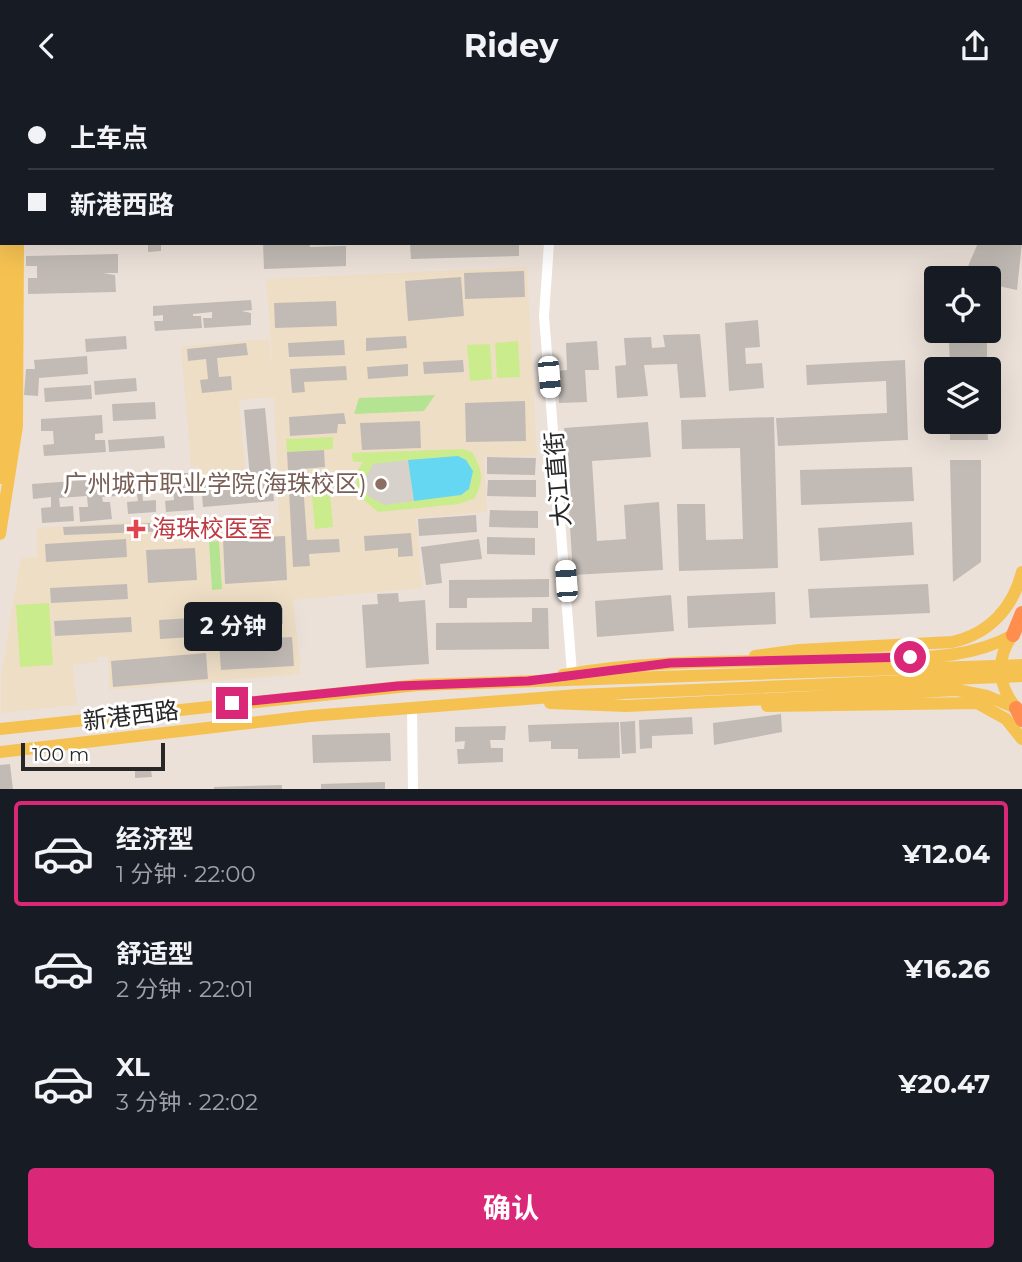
<!DOCTYPE html>
<html lang="zh">
<head>
<meta charset="utf-8">
<style>
	body { margin:0; font-family:Montserrat,"Noto Sans SC",sans-serif; background:#20242c; color:#f1f3f6; height:100vh; display:flex; flex-direction:column; font-size:26px; white-space:nowrap }
	* { box-sizing:border-box; margin:0 }
	p { font-size:23px; color:#9ea1a6 }
	.icon { flex:none; width:38px; height:38px; fill:none; stroke:currentColor; stroke-width:2; stroke-linecap:round; stroke-linejoin:round }
	.map { position:relative; height:698px; overflow:hidden }
	.panel { display:flex; flex-direction:column; background:#171b24; flex:1 }
	.panel>* { flex:none }
	.guide { position:absolute; left:0px; top:0px; width:1022px; height:154px; box-shadow:0 7px 28px #0002; display:grid; align-content:center; height:154px; padding:0 28px; background:#171b24 }
	.buttons { position:absolute; left:924px; top:175px; display:grid; gap:14px }
	.buttons a { display:grid; place-items:center; width:77px; height:77px; border-radius:7px; background:#171b24; box-shadow:0 7px 28px #0002; font-size:35px }
	.scale { position:absolute; left:21px; bottom:18px; width:144px; box-sizing:border-box; padding-left:7px; border:4px solid #272727; border-top:0; font-size:19px; line-height:24px; white-space:nowrap; color:#272727; -webkit-text-stroke:5px #fff; paint-order:stroke }
	.end { position:absolute; width:32px; height:32px; margin:-16px; border:9px solid #db2777; background:#fff; box-shadow:0 0 0 4px #fff }
	.from { border-radius:50% }
	.bubble { position:absolute; height:49px; border-radius:7px; background:#171b24; box-shadow:0 7px 28px #0002; font-size:23px; font-weight:700; line-height:49px; text-align:center }
	.car { position:absolute; width:21px; height:42px; margin:-21px -10px; border-radius:9px; box-shadow:0 0 5px 2px #0007; background:linear-gradient(#fff 24%,#345 0 40%,#fff 0 76%,#345 0 86%,#fff 0) }
	.guide b { display:flex; align-items:center; gap:24px; height:66px; font-size:26px }
	.guide b+b { border-top:2px solid #363941 }
	.guide i { width:18px; height:18px; background:#f1f3f6 }
	ul { padding:12px 0 0; list-style:none }
	li { display:flex; align-items:center; gap:21px; height:105px; margin:0 14px 10px; padding:0 14px; border:4px solid transparent; border-radius:7px }
	li div { flex:1 }
	li b { display:block; font-size:26px }
	li em { font-style:normal; font-weight:700 }
	li.on { border-color:#db2777 }
	li>.icon { width:63px; height:63px; stroke-width:1.5 }
	.button { display:flex; gap:14px; margin-top:auto; padding:14px 28px }
	.button a { flex:1; height:80px; border-radius:7px; background:#db2777; color:#fff; font-size:28px; font-weight:700; line-height:80px; text-align:center }
	header { display:flex; justify-content:space-between; align-items:center; height:91px; padding:0 28px; background:#171b24; font-size:32px; font-weight:700 }
	.map>svg:first-child { display:block }
</style>
</head>
<body>
<header><svg class="icon" aria-label="back" viewBox="0 0 24 24"><path d="M15 5l-7 7 7 7"/></svg>Ridey<svg class="icon" aria-label="share" viewBox="0 0 24 24"><path d="M12 15V3M7 8l5-5 5 5M5 13v7h14v-7"/></svg></header>
<div class="map">
<svg width="1022" height="699" viewBox="0 0 1022 699">
	<rect width="100%" height="100%" fill="#ebe1d8"/>
	<path fill="#eedec6" d="M527 176 537 365 484 366 487 421 416 427 422 497 293 509 301 583 109 599 108 566H98L97 571 73 574 77 614 1 622V587L12 517 21 467 37 466V437L186 427H209L225 435 279 431 274 306 239 309 246 385 200 389 199 375 191 376 181 255 269 248 274 293 266 188Z"/>
	<path fill="#b4e491" d="M435 304 424 320 354 323 359 307Z
		M219 450 222 498 212 499 209 451Z"/>
	<path fill="#cbec8c" d="M518 250 520 286 497 287 495 252Z
		M490 253 492 288 470 290 467 254Z
		M333 346V358L287 361 286 348Z
		M463 358 472 361C483 380 484 388 475 407L459 413 378 421 358 404 356 381 363 371H353L352 362Z
		M329 394 333 436 315 438 311 395Z
		M49 512 53 574 20 576 16 514Z"/>
	<path fill="#d6d1cb" d="M408 369 414 410 385 414 368 405 364 389 373 373Z"/>
	<path fill="#65d7f2" d="M458 365 466 369 473 380 469 398 461 404 414 410 408 369Z"/>
	<path fill="#c2bbb5" d="M148 152H161V160L148 161Z
		M263 152H309L310 156 346 155V175L264 178Z
		M410 152H519V165L411 168Z
		M978 152H1022L1017 199 989 193V187H963Z
		M118 163V182H103L115 184 116 201 28 203V187H37V175H26V165Z
		M524 180 525 206 465 208 464 182Z
		M461 186 464 225 408 230 405 190Z
		M251 209 252 219 242 220 251 222V234L204 237 203 227H212V221L193 223V225H201L202 237 155 240 154 230H163V224L153 225V215Z
		M336 210 337 235 275 237 274 212Z
		M758 229 760 256 745 257 746 273 762 272 764 297 729 300 725 232Z
		M700 243 706 306 680 307 677 273 644 274 648 305 617 307 615 275 626 274 624 247 651 246 652 257 665 256 663 244Z
		M126 245 127 258 86 261 85 248Z
		M406 245 407 257 366 260V247Z
		M344 249 345 264 289 266 288 252Z
		M949 249H987V278H950Z
		M597 250 599 279H585L587 311 559 312 557 280 567 279 566 252Z
		M246 252 248 264 217 267 219 286 231 285 232 299 202 302 200 289 208 288 206 268 188 270 187 258Z
		M87 265 88 283 39 287 38 305 24 304 26 278H35L34 269Z
		M463 269 464 281 424 283 423 271Z
		M905 269 908 349 778 355 776 327 887 322 886 290 807 294 806 274Z
		M408 273V285L368 288 367 276Z
		M346 275 347 289 304 291 305 301 292 302 290 278Z
		M136 287 137 300 95 304 94 290Z
		M91 294 92 308 45 311 44 297Z
		M525 310 526 350 466 351 465 312Z
		M155 311 156 328 113 330 112 313Z
		M265 317 274 410 203 416 201 392 250 387 244 319Z
		M344 322 346 333H338L337 342 290 345 289 326Z
		M102 324 103 342 95 343V349H105L106 361 44 365 43 354 54 353 53 340H41V328Z
		M774 326 778 477 679 480 677 413H705L706 449 743 448 740 357 682 358 681 329Z
		M420 330 421 357 362 359 360 332Z
		M648 331 651 366 592 370 597 450 626 448 624 414 659 411 663 479 573 484 564 337Z
		M950 331H987L988 349H950Z
		M164 345 165 357 109 361 108 349Z
		M324 359 325 376 302 378 307 449 339 448 340 461 309 463 310 475 293 476 287 361Z
		M487 366 536 367 535 384 487 383Z
		M950 369H981V471L953 491Z
		M912 376 914 410 801 414 800 379Z
		M199 381 200 396 185 397 186 405H193L194 419 166 421 165 410 174 409 173 395 142 398 143 410 156 409V421L128 423 127 411 138 410 136 397 119 398 118 387Z
		M116 387 117 405 102 406 103 411H110L112 428 80 431 79 416H88L87 405 59 407 60 416 73 415 74 430 42 432 41 417 51 416V406L33 408 32 393Z
		M488 389H536V406L487 405Z
		M490 419 538 420V437L489 436Z
		M476 424 477 441 419 445 418 428Z
		M197 430V439L64 444 63 436Z
		M912 431 914 464 820 470 818 437Z
		M411 442 413 465 398 466V457L365 460 364 445Z
		M285 445 287 489 225 493 223 448Z
		M487 446 535 447V464L487 463Z
		M126 448 127 466 46 471 45 453Z
		M479 448 482 468 440 473 442 492 426 494 421 456Z
		M195 457 197 489 148 492 146 459Z
		M549 488V506L467 507V517H449V489Z
		M127 493 128 508 51 512 50 497Z
		M928 493 930 522 810 527 808 498Z
		M775 501 776 533 688 537 687 505Z
		M398 502 399 511 425 509 429 573 366 577 362 514 378 513 377 503Z
		M671 504 674 540 597 546 595 510Z
		M238 517H283V533L238 534Z
		M532 517H548L549 558 436 559V532L532 531Z
		M131 526 132 541 55 545 54 530Z
		M208 526 209 545 160 548 159 529Z
		M292 546 294 575 221 579 219 550Z
		M206 562 208 588 113 596 111 570Z
		M781 623 782 641 714 654 713 632Z
		M692 626 693 643 652 645V657L640 658 639 629Z
		M635 630 636 662 622 663 620 631Z
		M619 631 620 667 578 668V658H551V650L529 651 528 634Z
		M506 635 505 649H490L491 657H503V671L458 673 457 658H464L465 650 455 651V636Z
		M390 642 391 670 313 672 312 644Z
		M10 673 13 699H0V674Z
		M151 679 152 686 135 687V680Z
		M385 691V699H321V693Z
		M282 694V699H214V696Z"/>
	<g fill="none" stroke-linecap="round" stroke-linejoin="round">
		<path stroke="#fff" stroke-width="10" d="M586 2 587 0
			M549 152 544 225 572 582
			M412 616 413 699"/>
		<path stroke="#f5c252" stroke-width="12" d="M6 0V2
			M18 0V2
			M0 387 6 334V152
			M0 443 17 335 18 152
			M1012 545C995 569 998 596 1017 618
			M755 565 799 559 952 551C989 543 1013 517 1022 481
			M563 584C662 566 762 572 862 568 913 566 967 570 1013 544
			M550 612 626 615 957 599 987 605 1016 617
			M767 615 977 612 1006 628 1022 648
			M0 638 418 594 1022 574
			M0 661 310 625 577 604 1022 585"/>
		<path stroke="#ff8d4e" stroke-width="14" d="M1013 544 1022 522
			M1016 617 1022 629"/>
	</g>
	<g fill="none" stroke-linecap="round" stroke-linejoin="round">
		<path stroke="#db2777" stroke-width="9" d="M232 612 398 595 528 590 670 572 910 566"/>
	</g>
	<circle fill="#8d6e63" stroke="#fff" stroke-width="2.5" cx="381" cy="393" r="7"/>
	<path fill="#e0444e" stroke="#fff" stroke-width="2.5" d="M132.5 427.5h7v7h7v7h-7v7h-7v-7h-7v-7h7z"/>
	<g text-anchor="middle" stroke-width="6" stroke-linejoin="round" paint-order="stroke">
		<g font-size="24" fill="#272727" stroke="#fff">
			<text transform="translate(558 388) rotate(-95)" y="8">大江直街</text>
			<text transform="translate(131 625) rotate(-7)" y="8">新港西路</text>
		</g>
		<g font-size="24" fill="#785e54" stroke="#fff" text-anchor="end">
			<text x="367" y="401">广州城市职业学院(海珠校区)</text>
		</g>
		<g font-size="24" fill="#be3a42" stroke="#fff" text-anchor="start">
			<text x="152" y="446">海珠校医室</text>
		</g>
	</g>
</svg>
<div class="buttons">
<a><svg class="icon" aria-label="locate" viewBox="0 0 24 24"><circle cx="12" cy="12" r="6"/><path d="M12 2v4M12 18v4M2 12h4M18 12h4"/></svg></a>
<a><svg class="icon" aria-label="layers" viewBox="0 0 24 24"><path d="M12 4l9 5-9 5-9-5zM3 14l9 5 9-5"/></svg></a>
</div>
<div class="scale">100 m</div>
<i class="end from" style="left:910px;top:566px"></i>
<i class="end" style="left:232px;top:612px"></i>
<div class="bubble" style="left:184px;top:511px;width:98px">2 分钟</div>
<i class="car" style="left:549px;top:286px;rotate:175deg"></i>
<i class="car" style="left:566px;top:490px;rotate:356deg"></i>
<div class="guide">
<b><i class="from"></i>上车点</b>
<b><i></i>新港西路</b>
</div>
</div>
<section class="panel">
<ul>
<li class="on"><svg class="icon" aria-label="car" viewBox="0 0 24 24"><path d="M5 17H2v-5l4-1 3-4h7l3 4 3 1v5h-3M9 17h6M6 11h13"/><circle cx="7" cy="17" r="2"/><circle cx="17" cy="17" r="2"/></svg><div><b>经济型</b><p>1 分钟 · 22:00</p></div><em>¥12.04</em></li>
<li><svg class="icon" aria-label="car" viewBox="0 0 24 24"><path d="M5 17H2v-5l4-1 3-4h7l3 4 3 1v5h-3M9 17h6M6 11h13"/><circle cx="7" cy="17" r="2"/><circle cx="17" cy="17" r="2"/></svg><div><b>舒适型</b><p>2 分钟 · 22:01</p></div><em>¥16.26</em></li>
<li><svg class="icon" aria-label="car" viewBox="0 0 24 24"><path d="M5 17H2v-5l4-1 3-4h7l3 4 3 1v5h-3M9 17h6M6 11h13"/><circle cx="7" cy="17" r="2"/><circle cx="17" cy="17" r="2"/></svg><div><b>XL</b><p>3 分钟 · 22:02</p></div><em>¥20.47</em></li>
</ul>
<div class="button"><a>确认</a></div>
</section>
</body>
</html>
